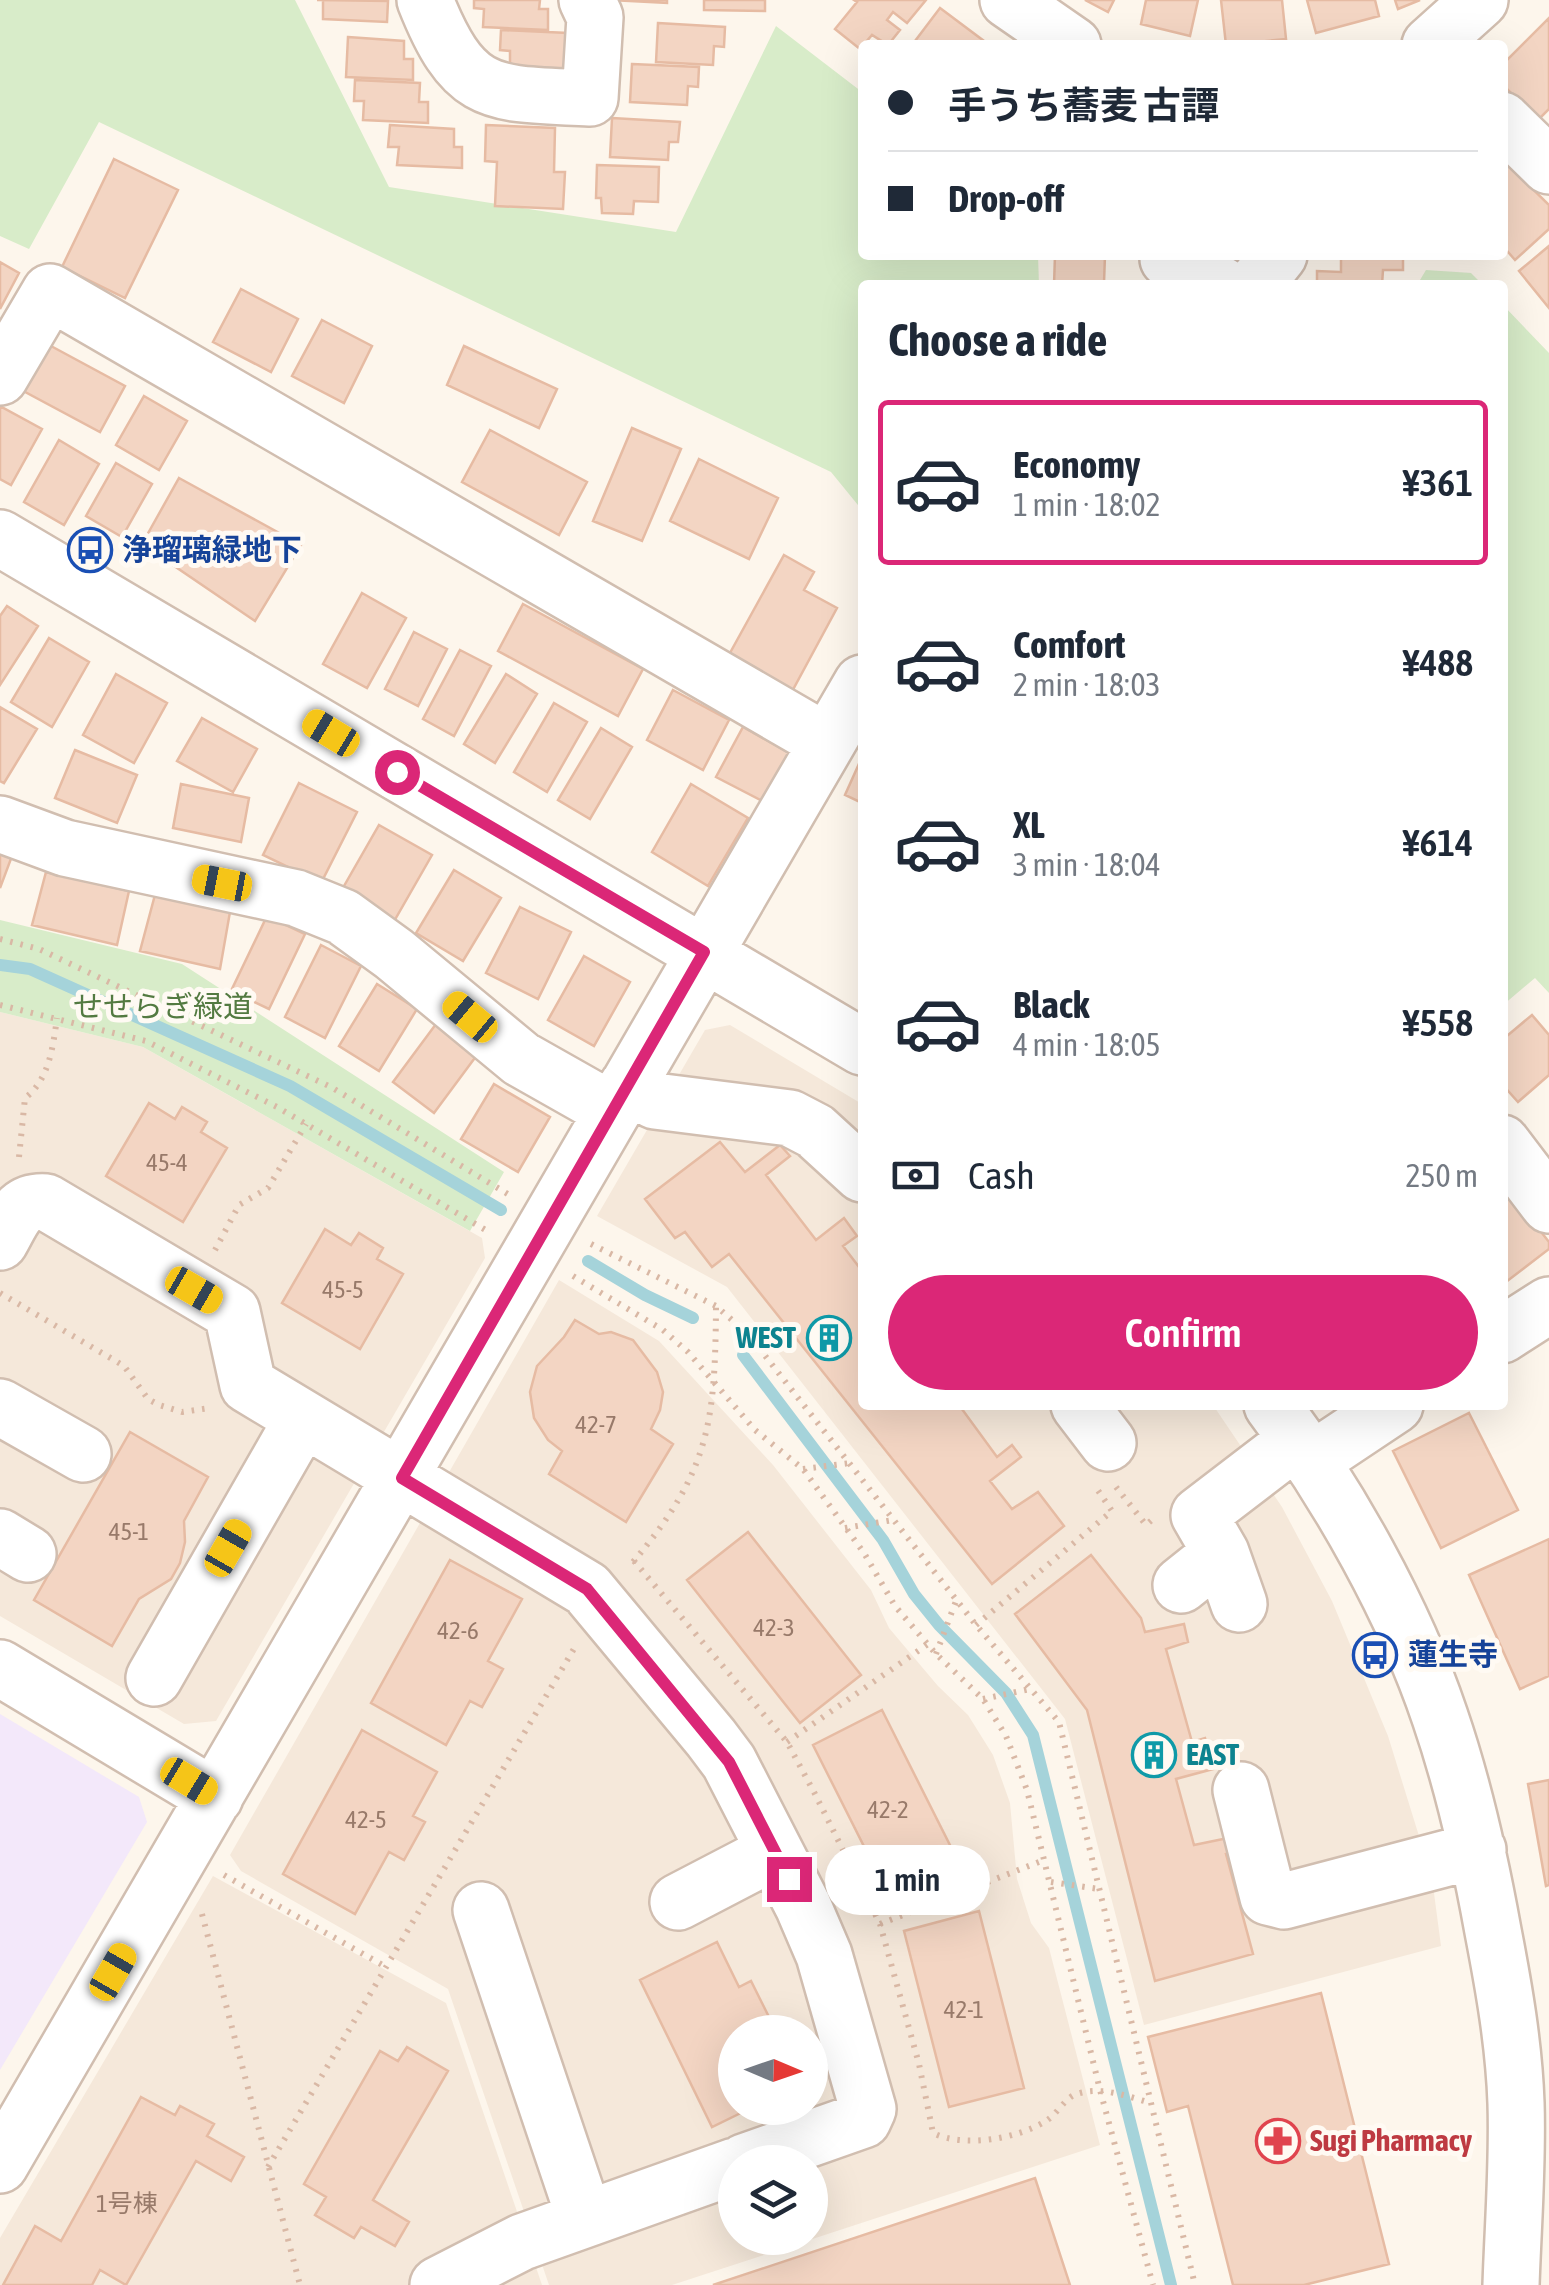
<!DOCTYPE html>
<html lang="en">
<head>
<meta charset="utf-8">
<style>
	body { margin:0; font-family:"Asap Condensed","Noto Sans JP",sans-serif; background:#f6f6f7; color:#1f2937; height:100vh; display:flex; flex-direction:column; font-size:38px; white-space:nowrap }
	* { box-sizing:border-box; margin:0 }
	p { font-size:32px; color:#747a83 }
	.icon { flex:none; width:55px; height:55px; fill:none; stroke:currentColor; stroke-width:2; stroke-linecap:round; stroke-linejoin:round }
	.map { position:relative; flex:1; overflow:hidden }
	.details { position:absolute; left:858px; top:280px; width:650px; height:1130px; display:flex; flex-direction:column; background:#fff; border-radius:10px; box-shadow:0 10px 40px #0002 }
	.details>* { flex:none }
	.top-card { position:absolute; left:858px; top:40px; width:650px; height:220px; border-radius:10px; box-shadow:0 10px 40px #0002; display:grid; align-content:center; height:220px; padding:0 30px; background:#fff }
	.needle { width:65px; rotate:92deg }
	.buttons { position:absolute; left:718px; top:2015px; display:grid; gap:20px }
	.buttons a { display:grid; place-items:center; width:110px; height:110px; border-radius:50%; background:#fff; box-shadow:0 10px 40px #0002; font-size:50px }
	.end { position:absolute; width:45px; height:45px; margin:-22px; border:12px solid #db2777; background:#fff; box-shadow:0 0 0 5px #fff }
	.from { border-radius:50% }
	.bubble { position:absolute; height:70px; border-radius:35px; background:#fff; box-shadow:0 10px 40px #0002; font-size:32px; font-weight:600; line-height:70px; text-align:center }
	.car { position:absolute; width:30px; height:60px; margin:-30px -15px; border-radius:12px; box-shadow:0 0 8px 2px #0007; background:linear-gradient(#f5c518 24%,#345 0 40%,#f5c518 0 76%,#345 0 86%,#f5c518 0) }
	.top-card b { display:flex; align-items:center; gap:35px; height:95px; font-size:38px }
	.top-card b+b { border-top:2px solid #e0e1e3 }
	.top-card i { width:25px; height:25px; background:#1f2937 }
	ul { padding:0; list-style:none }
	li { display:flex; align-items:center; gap:30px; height:165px; margin:0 20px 15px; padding:0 10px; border:5px solid transparent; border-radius:10px }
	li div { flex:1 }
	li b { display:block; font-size:38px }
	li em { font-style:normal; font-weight:600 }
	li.on { border-color:#db2777 }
	li>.icon { width:90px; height:90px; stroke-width:1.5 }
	h2 { padding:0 30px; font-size:45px; line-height:120px }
	.pay { display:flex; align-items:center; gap:25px; height:110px; padding:0 30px; font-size:38px }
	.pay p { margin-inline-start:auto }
	.cta { display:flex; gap:20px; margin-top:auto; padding:20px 30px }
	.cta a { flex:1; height:115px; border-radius:60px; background:#db2777; color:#fff; font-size:40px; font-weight:600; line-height:115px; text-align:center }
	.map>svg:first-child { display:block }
</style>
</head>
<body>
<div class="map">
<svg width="1549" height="2285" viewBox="0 0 1549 2285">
	<rect width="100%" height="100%" fill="#fdf6ec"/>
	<path fill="#f5e8da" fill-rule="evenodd" d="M0 1012 143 1047 482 1238 485 1258 216 1721 184 1724 0 1616Z
		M730 1025 862 1104V1405H1213L1282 1507 1332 1601 1388 1736 1432 1878 1441 1946 1144 2025 1065 1719 727 1287 597 1216 705 1030Z
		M559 1280 659 1341 773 1465 871 1590 889 1628 938 1686 968 1715 993 1755 1010 1803 1017 1879 1031 1923 1049 1948 1100 2145 672 2285H549L448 1989 241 1871 230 1855ZM735 2032H810V2108H735ZM735 2162H810V2238H735Z
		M213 1876 446 2003 542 2285H0V2238Z"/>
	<path fill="#f3e8fa" d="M0 1714 139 1797 147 1822 0 2070Z"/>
	<path fill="#d8ecc9" d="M0 0H295L389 187 676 232 776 26 862 92V255H1038L1039 285H862V510L831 472 99 122 29 249 0 236Z
		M1426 270 1471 273 1483 285H1417Z
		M1503 305 1549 353V993L1535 978 1503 1005Z
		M0 920 182 964 504 1172 470 1231 143 1047 0 1012Z"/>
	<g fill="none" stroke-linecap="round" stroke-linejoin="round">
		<path stroke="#a5d3da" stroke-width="12" d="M0 965 30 969 290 1086 501 1210
			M588 1261 645 1295 693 1318
			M743 1355 883 1540 914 1594 939 1625 1006 1693 1033 1735 1171 2285"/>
	</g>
	<path fill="#f3d5c3" stroke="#e6bba3" stroke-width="2.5" d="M317 0 388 1 387 22 323 19V0Z
		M474 0H540L539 9H548V30L483 27 484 9 474 8Z
		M610 0H667V3Z
		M704 0H765V11L704 10Z
		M854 0H926L907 23 893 12 887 20 900 30 888 45 872 35 860 49 835 29 857 2Z
		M1085 0H1114L1108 12Z
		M1146 0H1198L1190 36 1141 24Z
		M1221 0H1282L1286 39 1226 45Z
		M1307 0H1375L1379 16 1316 33Z
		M1395 0H1420L1398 9Z
		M940 8 988 44 987 45H912Z
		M1549 18V109L1538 120 1502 84V65Z
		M658 23 725 27 724 47 714 46 713 65 656 62Z
		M501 30 568 33 567 71 510 69V51L500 50Z
		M348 37 404 41V59H413V80L346 77Z
		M632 64 699 67 698 87 688 86 687 105 630 102Z
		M355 80 420 83 419 102H428V123L363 120 364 101H354Z
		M612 118 680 122 678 142H669L668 160 610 157Z
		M390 125 454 129V147H462V168L397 165 399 147H388Z
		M486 125 555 128 554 172H565L563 209 495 206 497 162 485 161Z
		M114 159 178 190 125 298 62 267Z
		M1507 164 1549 205V229L1515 260 1502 245V170Z
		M597 165 659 167 658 202 634 201 633 214 602 213 601 198H596Z
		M1549 246V308L1519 271Z
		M1055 255H1105L1104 283 1129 285H1054Z
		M1332 255H1411H1403V270H1383L1382 285H1317V271L1341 272V258Z
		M0 262 19 273 0 309Z
		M241 289 298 319 271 372 213 342Z
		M322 320 372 346 344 403 292 376Z
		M38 339 125 386 100 432 14 386Z
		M464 346 557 389 539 428 447 385Z
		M144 396 187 421 159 470 116 445Z
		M0 406 42 429 11 485 0 479Z
		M632 428 681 449 642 541 593 521Z
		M490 430 587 482 559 535 462 482Z
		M59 440 99 464 64 525 24 502Z
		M699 459 778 498 749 559 670 521Z
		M116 463 152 484 122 537 86 516Z
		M179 478 301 545 255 621 142 544Z
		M784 555 814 572 804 590 837 608 789 697 725 662Z
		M362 593 406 618 367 688 323 664Z
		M523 604 643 669 618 716 498 651Z
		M7 606 38 626 0 685V616Z
		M414 632 447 649 418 706 385 689Z
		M49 638 89 662 52 727 11 702Z
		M460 650 491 666 454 736 423 719Z
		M116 674 167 703 134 763 83 735Z
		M506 674 537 694 495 763 464 744Z
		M673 690 729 720 703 770 647 740Z
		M554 703 587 722 547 792 514 772Z
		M0 707 37 729 4 783 0 781Z
		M202 718 257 749 233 792 177 761Z
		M743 727 791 754 766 803 716 777Z
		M601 728 632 747 590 819 558 800Z
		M75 750 137 775 117 823 55 798Z
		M862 757V803L845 795Z
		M299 783 357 812 321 883 263 855Z
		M181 784 249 798 241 842 173 828Z
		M691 784 748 818 708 886 652 852Z
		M379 825 432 855 393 923 340 893Z
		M0 842 15 848 0 888Z
		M454 870 501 898 463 961 416 933Z
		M46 872 129 891 117 945 32 925Z
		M156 891 230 912 220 969 140 951Z
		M520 907 571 932 538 999 486 973Z
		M267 916 305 934 269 1009 231 991Z
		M321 945 361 966 325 1038 285 1017Z
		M584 956 630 982 594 1046 548 1020Z
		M377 984 417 1009 379 1071 339 1046Z
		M1532 1015 1549 1035V1075L1518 1102 1502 1084V1040Z
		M436 1024 477 1055 434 1113 393 1082Z
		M494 1084 550 1117 518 1172 461 1139Z
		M149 1103 175 1119 182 1107 207 1122 201 1132 227 1148 183 1222 106 1176Z
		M720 1142 745 1172 780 1145 790 1156 766 1175 816 1240 844 1218 857 1236 843 1246 862 1271V1405H959L997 1457 1012 1445 1021 1457 990 1481 1012 1509 1038 1492 1064 1526 992 1584 729 1254 712 1267 685 1232 675 1238 645 1199Z
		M1510 1192 1549 1242V1249L1502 1285V1197Z
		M325 1229 351 1245 359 1233 383 1248 377 1259 403 1274 360 1349 282 1303Z
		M575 1320 599 1334 611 1332 633 1340 657 1372 663 1392 660 1410 651 1429 673 1444 626 1522 549 1474 562 1451 548 1440 534 1418 530 1392 537 1366 564 1337Z
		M1469 1413 1518 1510 1441 1548 1393 1451Z
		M130 1432 208 1477 184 1521 185 1542 180 1563 171 1579 139 1599 112 1646 34 1600Z
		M748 1532 861 1675 800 1723 687 1580Z
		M1549 1539V1676L1520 1689 1469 1575Z
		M1091 1555 1141 1618 1145 1632 1184 1624 1188 1642 1166 1649 1192 1742 1205 1738 1213 1769 1176 1779 1194 1845 1228 1838 1231 1853 1226 1854 1253 1954 1155 1981 1087 1710 1015 1614Z
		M450 1560 522 1599 488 1661 503 1669 482 1707 470 1701 446 1745 371 1703Z
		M882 1710 964 1873 895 1908 813 1745Z
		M362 1730 437 1772 413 1816 425 1822 404 1860 389 1852 355 1914 283 1874Z
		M1549 1780V1885L1546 1886 1528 1784Z
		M979 1911 1024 2088 949 2107 904 1931Z
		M717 1942 739 1987 751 1981 770 2019 755 2027 758 2032H735V2108H751L712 2127 640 1980Z
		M1321 1993 1389 2264 1304 2285H1233L1188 2106 1167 2112 1148 2037Z
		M407 2047 448 2071 373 2200 409 2222 395 2246 361 2227 354 2238 315 2215 326 2197 304 2184 380 2051 398 2061Z
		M141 2097 175 2115 180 2106 214 2124 207 2136 244 2157 231 2181 196 2161 126 2285 100 2270 92 2285H3L35 2226 61 2241Z
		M1035 2178 1070 2285H713Z"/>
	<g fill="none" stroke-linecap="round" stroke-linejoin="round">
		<defs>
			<path id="minor" d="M425 0C465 101 492 93 590 98L595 17 587 0
				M1008 0 1073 45
				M1430 45 1480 0
				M1502 120 1549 166
				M1168 255V259L1222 285
				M1255 285 1279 255
				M0 377 50 292 827 742
				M0 538 862 1047
				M0 824 65 848 296 898 343 917 394 954 521 1059 613 1111
				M627 1086 655 1101 790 1118 815 1131 862 1174
				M1502 1143 1549 1205
				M0 1242C13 1220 17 1200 46 1202L232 1312 248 1385 587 1589 711 1738 729 1762 803 1906 824 1955 868 2109 863 2120 744 2162
				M1502 1335 1549 1305
				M1079 1405 1108 1443
				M1272 1405C1339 1495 1404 1610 1440 1717 1464 1787 1480 1859 1493 1931 1504 1988 1514 2045 1516 2103 1518 2163 1513 2225 1511 2285
				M0 1407 83 1454
				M1311 1461 1395 1405
				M0 1537 28 1554
				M1181 1585 1221 1553
				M1239 1604 1221 1553 1199 1515 1297 1440
				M0 1668 215 1797
				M154 1678 303 1418
				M1241 1790 1268 1897 1284 1901 1478 1850
				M678 1902 774 1852
				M481 1910 585 2219
				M0 2165 862 683
				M438 2285 522 2242 735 2166"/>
		</defs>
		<use href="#minor" stroke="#d1beb0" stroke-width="60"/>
		<path stroke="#d9b8a5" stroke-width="6" stroke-dasharray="2.5 8" stroke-linecap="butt" d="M0 939 39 949 331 1087 511 1196
			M0 1005 146 1041 277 1107 489 1232
			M19 1157 25 1098C49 1080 53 1047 57 1018
			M591 1244 716 1306 748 1334 976 1625 1059 1722 1195 2285
			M215 1250 239 1205 268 1188 306 1124
			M573 1276 663 1330 688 1352 755 1430 803 1469 864 1553 895 1606 936 1654 983 1699 1006 1736 1027 1790 1100 2090 1153 2285
			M0 1293 124 1366 148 1399 159 1405 182 1412 210 1408
			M803 1469 850 1463
			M1116 1487 1146 1525 1153 1519
			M845 1528 893 1520
			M634 1561 787 1742 815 1794 880 1924 919 2064 933 2133C963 2148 1017 2139 1046 2121 1056 2115 1064 2100 1074 2095 1099 2085 1126 2096 1151 2103
			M633 1562C710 1471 715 1422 716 1307
			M976 1625 1112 1511 1097 1489
			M936 1654 956 1601
			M983 1699 1030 1689
			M787 1742 928 1644
			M224 1875 386 1967
			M1051 1882 1099 1889
			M202 1914 300 2285
			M880 1924 1044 1860
			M268 2167 575 1647"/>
		<use href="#minor" stroke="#fff" stroke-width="55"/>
	</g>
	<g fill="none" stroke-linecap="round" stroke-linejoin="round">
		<path stroke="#db2777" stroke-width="12" d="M397 772 704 952 402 1478 587 1589 729 1762 789 1879"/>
	</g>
	<defs>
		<symbol id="bus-ring" viewBox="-11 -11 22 22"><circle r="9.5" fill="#fffaf3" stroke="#1a4fb4" stroke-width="1.5"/><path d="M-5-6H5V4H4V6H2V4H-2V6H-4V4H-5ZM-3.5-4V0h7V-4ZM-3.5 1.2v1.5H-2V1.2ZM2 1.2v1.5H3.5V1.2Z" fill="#1a4fb4"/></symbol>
		<symbol id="building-ring" viewBox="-11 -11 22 22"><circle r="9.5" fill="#fffaf3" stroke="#0f9aa8" stroke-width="1.5"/><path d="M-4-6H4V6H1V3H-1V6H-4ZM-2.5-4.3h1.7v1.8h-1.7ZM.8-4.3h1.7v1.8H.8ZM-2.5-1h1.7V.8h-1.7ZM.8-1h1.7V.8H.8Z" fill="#0f9aa8"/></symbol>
		<symbol id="pharmacy-ring" viewBox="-11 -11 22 22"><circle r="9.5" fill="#fffaf3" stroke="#e0444e" stroke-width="1.5"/><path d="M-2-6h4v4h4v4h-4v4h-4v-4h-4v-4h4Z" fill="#e0444e"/></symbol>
	</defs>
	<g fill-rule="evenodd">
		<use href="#bus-ring" x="65" y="525" width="50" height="50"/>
		<use href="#building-ring" x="804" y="1313" width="50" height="50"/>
		<use href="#bus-ring" x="1350" y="1630" width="50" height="50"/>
		<use href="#building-ring" x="1129" y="1730" width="50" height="50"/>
		<use href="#pharmacy-ring" x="1253" y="2116" width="50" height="50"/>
	</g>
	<g text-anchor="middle" stroke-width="10" stroke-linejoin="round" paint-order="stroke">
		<g font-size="25" fill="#987a6a">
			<text x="167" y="1171">45-4</text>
			<text x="343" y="1298">45-5</text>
			<text x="596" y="1433">42-7</text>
			<text x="129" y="1540">45-1</text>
			<text x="774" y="1636">42-3</text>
			<text x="458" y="1639">42-6</text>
			<text x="888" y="1818">42-2</text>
			<text x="366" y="1828">42-5</text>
			<text x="964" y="2018">42-1</text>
			<text x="127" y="2212">1号棟</text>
		</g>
		<g font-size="30" font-weight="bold" fill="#164399" stroke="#fffaf3" text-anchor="start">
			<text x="122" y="560">浄瑠璃緑地下</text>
			<text x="1408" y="1665">蓮生寺</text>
		</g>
		<g font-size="30" fill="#537a41" stroke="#fffaf3">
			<text x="163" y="1017">せせらぎ緑道</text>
		</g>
		<g font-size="30" font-weight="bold" fill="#0d838f" stroke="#fffaf3" text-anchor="end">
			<text x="796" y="1348">WEST</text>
			<text x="1186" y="1765" text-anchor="start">EAST</text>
		</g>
		<g font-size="30" font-weight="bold" fill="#be3a42" stroke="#fffaf3" text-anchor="start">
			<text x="1310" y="2151">Sugi Pharmacy</text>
		</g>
	</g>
</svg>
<div class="buttons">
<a><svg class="needle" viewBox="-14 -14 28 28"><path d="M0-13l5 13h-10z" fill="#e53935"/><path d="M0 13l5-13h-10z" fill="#747a83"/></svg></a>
<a><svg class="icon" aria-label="layers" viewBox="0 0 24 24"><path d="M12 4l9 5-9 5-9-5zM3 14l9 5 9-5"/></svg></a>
</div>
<i class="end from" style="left:397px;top:772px"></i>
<i class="end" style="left:789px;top:1879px"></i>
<div class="bubble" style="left:825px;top:1845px;width:165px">1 min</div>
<i class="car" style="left:331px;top:733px;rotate:301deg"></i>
<i class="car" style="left:222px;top:883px;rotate:281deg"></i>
<i class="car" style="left:470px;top:1017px;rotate:310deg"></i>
<i class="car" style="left:194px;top:1290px;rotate:120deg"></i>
<i class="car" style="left:228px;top:1548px;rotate:30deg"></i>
<i class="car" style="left:189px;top:1781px;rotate:121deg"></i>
<i class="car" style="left:113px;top:1972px;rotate:30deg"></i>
<div class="top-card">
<b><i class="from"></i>手うち蕎麦 古譚</b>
<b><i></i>Drop-off</b>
</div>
<section class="details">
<h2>Choose a ride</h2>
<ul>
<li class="on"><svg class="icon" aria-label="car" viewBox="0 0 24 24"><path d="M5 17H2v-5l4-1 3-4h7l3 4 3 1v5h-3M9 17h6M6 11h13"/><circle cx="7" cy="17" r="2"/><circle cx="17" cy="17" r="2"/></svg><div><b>Economy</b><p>1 min · 18:02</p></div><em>¥361</em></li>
<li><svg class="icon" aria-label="car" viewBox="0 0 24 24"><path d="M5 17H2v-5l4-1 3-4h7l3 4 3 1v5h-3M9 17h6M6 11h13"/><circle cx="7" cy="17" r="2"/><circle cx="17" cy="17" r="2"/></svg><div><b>Comfort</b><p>2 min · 18:03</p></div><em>¥488</em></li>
<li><svg class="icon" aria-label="car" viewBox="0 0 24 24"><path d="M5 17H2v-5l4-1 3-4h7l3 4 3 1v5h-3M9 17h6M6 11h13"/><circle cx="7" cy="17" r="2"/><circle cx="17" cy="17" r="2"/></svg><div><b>XL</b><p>3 min · 18:04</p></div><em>¥614</em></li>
<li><svg class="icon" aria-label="car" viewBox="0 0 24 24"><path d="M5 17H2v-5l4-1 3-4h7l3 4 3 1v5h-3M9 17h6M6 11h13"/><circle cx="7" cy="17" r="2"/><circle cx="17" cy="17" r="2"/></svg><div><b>Black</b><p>4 min · 18:05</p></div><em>¥558</em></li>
</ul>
<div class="pay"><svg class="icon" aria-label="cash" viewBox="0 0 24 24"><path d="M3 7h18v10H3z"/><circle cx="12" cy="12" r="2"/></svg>Cash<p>250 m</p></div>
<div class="cta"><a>Confirm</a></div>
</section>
</div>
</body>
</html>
